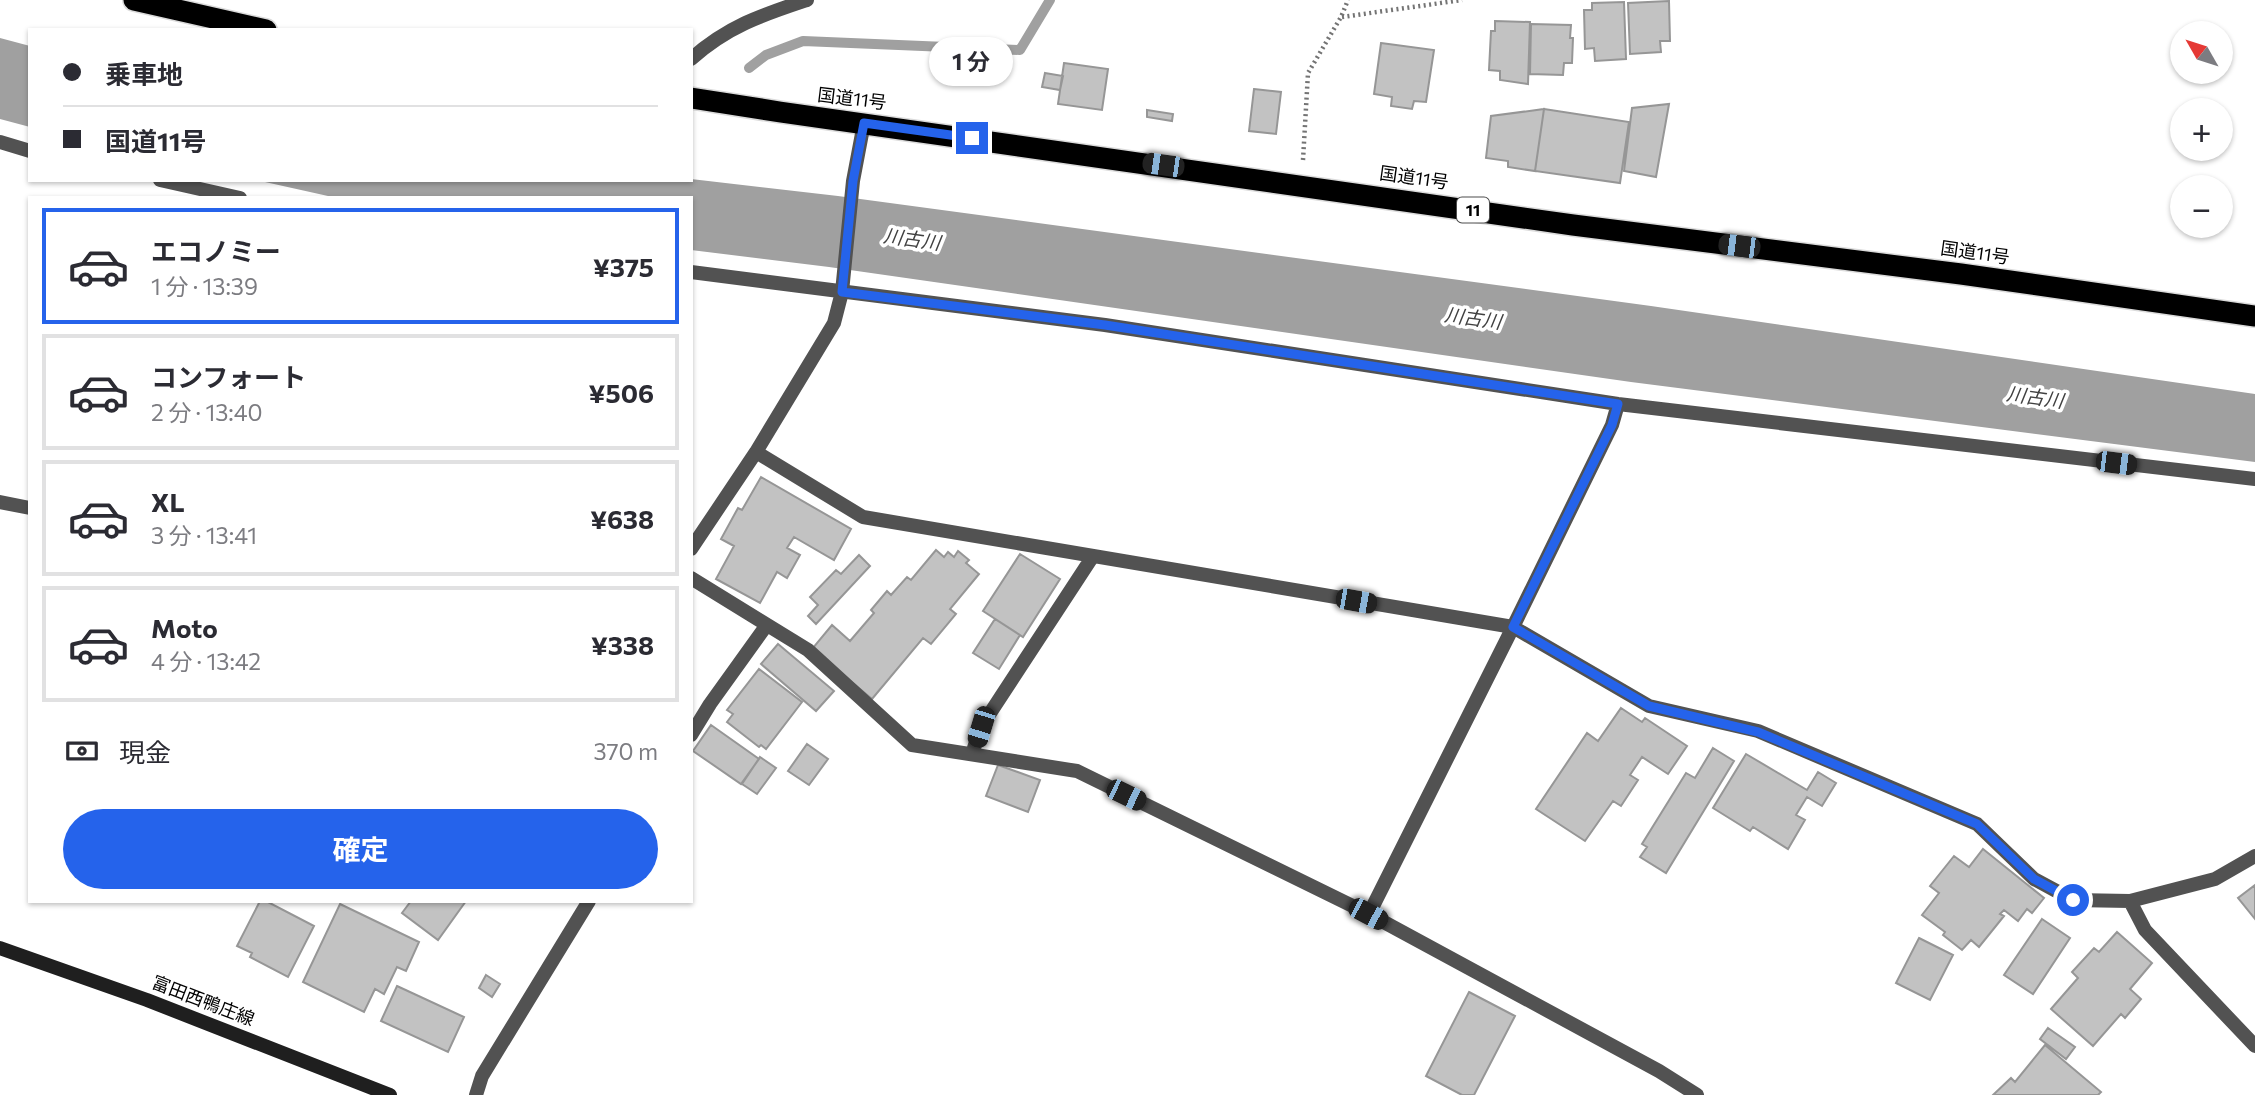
<!DOCTYPE html>
<html lang="ja">
<head>
<meta charset="utf-8">
<style>
	body { margin:0; font-family:Commissioner,"Noto Sans JP",sans-serif; background:#f7f7f7; color:#2b2b33; height:100vh; display:flex; flex-direction:column; font-size:26px; white-space:nowrap }
	* { box-sizing:border-box; margin:0 }
	p { font-size:23px; color:#7c7c81 }
	.icon { flex:none; width:38px; height:38px; fill:none; stroke:currentColor; stroke-width:2; stroke-linecap:round; stroke-linejoin:round }
	.map { position:relative; flex:1; overflow:hidden }
	.drawer { position:absolute; left:28px; top:196px; width:665px; height:707px; display:flex; flex-direction:column; background:#fff; border-radius:0px; box-shadow:0 2px 5px #0004 }
	.drawer>* { flex:none }
	.banner { position:absolute; left:28px; top:28px; width:665px; height:154px; border-radius:0px; box-shadow:0 2px 5px #0004; display:grid; align-content:center; height:154px; padding:0 35px; background:#fff }
	.needle { width:46px; rotate:309deg }
	.buttons { position:absolute; left:2170px; top:21px; display:grid; gap:14px }
	.buttons a { display:grid; place-items:center; width:63px; height:63px; border-radius:50%; background:#fff; box-shadow:0 2px 5px #0004; font-size:35px }
	.end { position:absolute; width:32px; height:32px; margin:-16px; border:9px solid #2563eb; background:#fff; box-shadow:0 0 0 4px #fff }
	.from { border-radius:50% }
	.bubble { position:absolute; height:49px; border-radius:24px; background:#fff; box-shadow:0 2px 5px #0004; font-size:23px; font-weight:700; line-height:49px; text-align:center }
	.car { position:absolute; width:21px; height:42px; margin:-21px -10px; border-radius:9px; box-shadow:0 0 5px 2px #0007; background:linear-gradient(#222 24%,#8ab4d8 0 40%,#222 0 76%,#8ab4d8 0 86%,#222 0) }
	.banner b { display:flex; align-items:center; gap:24px; height:66px; font-size:26px }
	.banner b+b { border-top:2px solid #e1e1e2 }
	.banner i { width:18px; height:18px; background:#2b2b33 }
	ul { padding:12px 0 0; list-style:none }
	li { display:flex; align-items:center; gap:21px; height:116px; margin:0 14px 10px; padding:0 21px; border:4px solid #e1e1e2; border-radius:0px }
	li div { flex:1 }
	li b { display:block; font-size:26px }
	li em { font-style:normal; font-weight:700 }
	li.selected { border-color:#2563eb }
	li>.icon { width:63px; height:63px; stroke-width:1.5 }
	.pay { display:flex; align-items:center; gap:18px; height:77px; padding:0 35px; font-size:26px }
	.pay p { margin-inline-start:auto }
	.button { display:flex; gap:14px; margin-top:auto; padding:14px 35px }
	.button a { flex:1; height:80px; border-radius:42px; background:#2563eb; color:#fff; font-size:28px; font-weight:700; line-height:80px; text-align:center }
	.map>svg:first-child { display:block }
</style>
</head>
<body>
<div class="map">
<svg width="2255" height="1095" viewBox="0 0 2255 1095">
	<rect width="100%" height="100%" fill="#fff"/>
	<path fill="#a0a0a0" d="M0 38 30 46V127L0 119Z
		M691 179 838 196 1651 306 2255 394V462L1631 382 829 267 691 250V198H337L256 180Z"/>
	<g fill="none" stroke-linecap="round" stroke-linejoin="round">
		<path stroke="#a0a0a0" stroke-width="10" d="M749 68 766 55 803 41 1020 50 1050 0"/>
	</g>
	<path fill="#c2c2c2" stroke="#969696" stroke-width="2" d="M1669 1 1670 41H1660L1661 52 1630 54 1628 3Z
		M1624 2 1626 59 1595 61 1594 48 1585 49 1584 10H1592V3Z
		M1495 21 1530 22 1528 84 1500 80V71L1489 70 1491 31H1495Z
		M1531 24 1571 25 1570 38H1573L1572 63H1564L1563 75 1530 74Z
		M1381 43 1434 50 1426 102 1414 101 1412 109 1391 106 1392 97 1374 94Z
		M1064 63 1108 69 1102 110 1058 104Z
		M1045 73 1063 76 1060 90 1042 87Z
		M1254 89 1281 92 1276 134 1249 131Z
		M1669 104 1656 177 1624 171 1632 108Z
		M1544 109 1535 171 1508 167V161L1486 158 1491 116Z
		M1544 109 1629 122 1620 183 1535 171Z
		M1147 110 1173 114 1172 121 1147 117Z
		M761 477 851 529 834 560 794 537 787 548 800 555 787 578 777 572 760 603 716 579 734 546 721 539 738 508 742 510Z
		M936 550 944 557 948 552 954 557 958 551 969 560 966 563 979 574 950 609 956 614 931 644 923 638 872 699 812 649 832 625 850 641 874 613 871 610 887 591 891 595 907 577 911 580Z
		M1020 554 1060 579 1023 637 983 611Z
		M859 555 870 566 816 624 808 616 818 605 810 597 836 570 841 574Z
		M995 619 1020 635 999 669 973 653Z
		M778 644 834 691 816 711 761 664Z
		M759 669 802 702 766 749 761 745 759 747 727 722 733 714 727 710Z
		M1621 708 1642 722 1645 718 1687 746 1668 774 1642 757 1630 775 1638 780 1621 806 1613 801 1585 841 1536 809 1587 733 1598 741Z
		M711 725 759 759 741 784 693 751Z
		M807 744 828 759 809 785 788 771Z
		M1713 748 1734 761 1666 873 1640 857 1647 847 1642 844 1686 773 1695 778Z
		M1746 754 1807 790 1818 772 1836 783 1822 806 1807 797 1796 815 1805 820 1788 849 1753 827 1750 831 1713 808Z
		M760 757 776 768 757 794 742 784Z
		M998 765 1040 780 1028 812 986 796Z
		M1983 849 2044 898 2032 913 2027 909 2018 921 2004 910 2000 914 2004 916 1979 947 1971 940 1962 950 1943 935 1945 932 1922 915 1939 893 1930 886 1954 856 1969 867Z
		M2255 885V919L2238 898Z
		M260 901H266L314 926 288 977 250 957 252 953 237 946Z
		M411 901H466L438 940 402 913Z
		M340 904 419 942 406 971 397 967 384 994 375 989 364 1012 303 982Z
		M2042 919 2070 938 2033 994 2004 975Z
		M2117 932 2152 963 2130 989 2141 999 2125 1018 2121 1014 2093 1046 2051 1009 2078 978 2072 972 2094 948 2099 952Z
		M1919 938 1953 955 1930 1000 1896 983Z
		M486 975 500 984 492 997 479 988Z
		M397 986 464 1017 448 1052 381 1021Z
		M1469 992 1515 1016 1474 1095H1462L1426 1076Z
		M2048 1028 2075 1047 2066 1059 2040 1039Z
		M2045 1045 2101 1092 2098 1095H1993L2011 1078 2015 1082Z"/>
	<g fill="none" stroke-linecap="round" stroke-linejoin="round">
		<defs>
			<path id="highway" d="M134 0 266 30
				M691 98 780 112 1573 225 1961 274 2255 316"/>
		</defs>
		<use href="#highway" stroke="#dbdbdb" stroke-width="24"/>
		<path stroke="#747474" stroke-width="4.5" stroke-dasharray="2 3.5" stroke-linecap="butt" d="M1342 17 1462 0
			M1303 160 1308 73 1341 17 1348 0"/>
		<path stroke="#525252" stroke-width="14" d="M691 59C728 26 762 15 807 0
			M0 142 30 151
			M160 180 240 198
			M691 272 1105 325 1618 404 2255 479
			M756 452 863 517 1513 627 1649 706 1758 731 1977 824 2034 879 2073 900 2130 901 2215 879 2255 856
			M0 502 30 508
			M691 549 756 452 834 323 842 292 853 181 864 123
			M691 578 808 650 912 745 1077 771 1369 914 1659 1071 1697 1095
			M691 735 710 704 766 626
			M972 754 981 727 1093 556
			M2130 901 2145 930 2255 1046
			M1369 914 1513 627 1612 425 1618 404
			M476 1095 482 1076 589 901"/>
		<path stroke="#1f1f1f" stroke-width="14" d="M0 948 147 1000 390 1095"/>
		<use href="#highway" stroke="#000" stroke-width="21"/>
	</g>
	<g fill="none" stroke-linecap="round" stroke-linejoin="round">
		<path stroke="#2563eb" stroke-width="9" d="M972 138 864 123 853 181 842 292 1105 325 1618 404 1612 425 1513 627 1649 706 1758 732 1977 824 2034 879 2073 900"/>
	</g>
	<g text-anchor="middle" stroke-width="7" stroke-linejoin="round" paint-order="stroke">
		<rect fill="#fff" stroke="#4c4c4c" stroke-width="2" x="1457" y="197.5" width="32" height="25" rx="5"/>
		<g font-size="16" font-weight="bold" fill="#000">
			<text x="1473" y="216">11</text>
		</g>
		<g font-size="18" fill="#000" stroke="#fff">
			<text transform="translate(852 99) rotate(7)" y="6">国道11号</text>
			<text transform="translate(1414 178) rotate(8)" y="6">国道11号</text>
			<text transform="translate(1975 253) rotate(8)" y="6">国道11号</text>
			<text transform="translate(203 1001) rotate(21)" y="6">富田西鴨庄線</text>
		</g>
		<g font-size="19" font-style="italic" fill="#414141" stroke="#fff">
			<text transform="translate(912 239) rotate(8)" y="7">川古川</text>
			<text transform="translate(1473 318) rotate(8)" y="7">川古川</text>
			<text transform="translate(2035 397) rotate(8)" y="7">川古川</text>
		</g>
	</g>
</svg>
<div class="buttons">
<a><svg class="needle" viewBox="-14 -14 28 28"><path d="M0-13l5 13h-10z" fill="#e53935"/><path d="M0 13l5-13h-10z" fill="#7c7c81"/></svg></a>
<a>+</a>
<a>−</a>
</div>
<i class="end from" style="left:2073px;top:900px"></i>
<i class="end" style="left:972px;top:138px"></i>
<div class="bubble" style="left:929px;top:37px;width:84px">1 分</div>
<i class="car" style="left:1163px;top:165px;rotate:278deg"></i>
<i class="car" style="left:1739px;top:246px;rotate:277deg"></i>
<i class="car" style="left:2116px;top:463px;rotate:97deg"></i>
<i class="car" style="left:1356px;top:601px;rotate:100deg"></i>
<i class="car" style="left:981px;top:727px;rotate:197deg"></i>
<i class="car" style="left:1126px;top:795px;rotate:116deg"></i>
<i class="car" style="left:1368px;top:914px;rotate:118deg"></i>
<div class="banner">
<b><i class="from"></i>乗車地</b>
<b><i></i>国道11号</b>
</div>
<section class="drawer">
<ul>
<li class="selected"><svg class="icon" aria-label="car" viewBox="0 0 24 24"><path d="M5 17H2v-5l4-1 3-4h7l3 4 3 1v5h-3M9 17h6M6 11h13"/><circle cx="7" cy="17" r="2"/><circle cx="17" cy="17" r="2"/></svg><div><b>エコノミー</b><p>1 分 · 13:39</p></div><em>¥375</em></li>
<li><svg class="icon" aria-label="car" viewBox="0 0 24 24"><path d="M5 17H2v-5l4-1 3-4h7l3 4 3 1v5h-3M9 17h6M6 11h13"/><circle cx="7" cy="17" r="2"/><circle cx="17" cy="17" r="2"/></svg><div><b>コンフォート</b><p>2 分 · 13:40</p></div><em>¥506</em></li>
<li><svg class="icon" aria-label="car" viewBox="0 0 24 24"><path d="M5 17H2v-5l4-1 3-4h7l3 4 3 1v5h-3M9 17h6M6 11h13"/><circle cx="7" cy="17" r="2"/><circle cx="17" cy="17" r="2"/></svg><div><b>XL</b><p>3 分 · 13:41</p></div><em>¥638</em></li>
<li><svg class="icon" aria-label="car" viewBox="0 0 24 24"><path d="M5 17H2v-5l4-1 3-4h7l3 4 3 1v5h-3M9 17h6M6 11h13"/><circle cx="7" cy="17" r="2"/><circle cx="17" cy="17" r="2"/></svg><div><b>Moto</b><p>4 分 · 13:42</p></div><em>¥338</em></li>
</ul>
<div class="pay"><svg class="icon" aria-label="cash" viewBox="0 0 24 24"><path d="M3 7h18v10H3z"/><circle cx="12" cy="12" r="2"/></svg>現金<p>370 m</p></div>
<div class="button"><a>確定</a></div>
</section>
</div>
</body>
</html>
